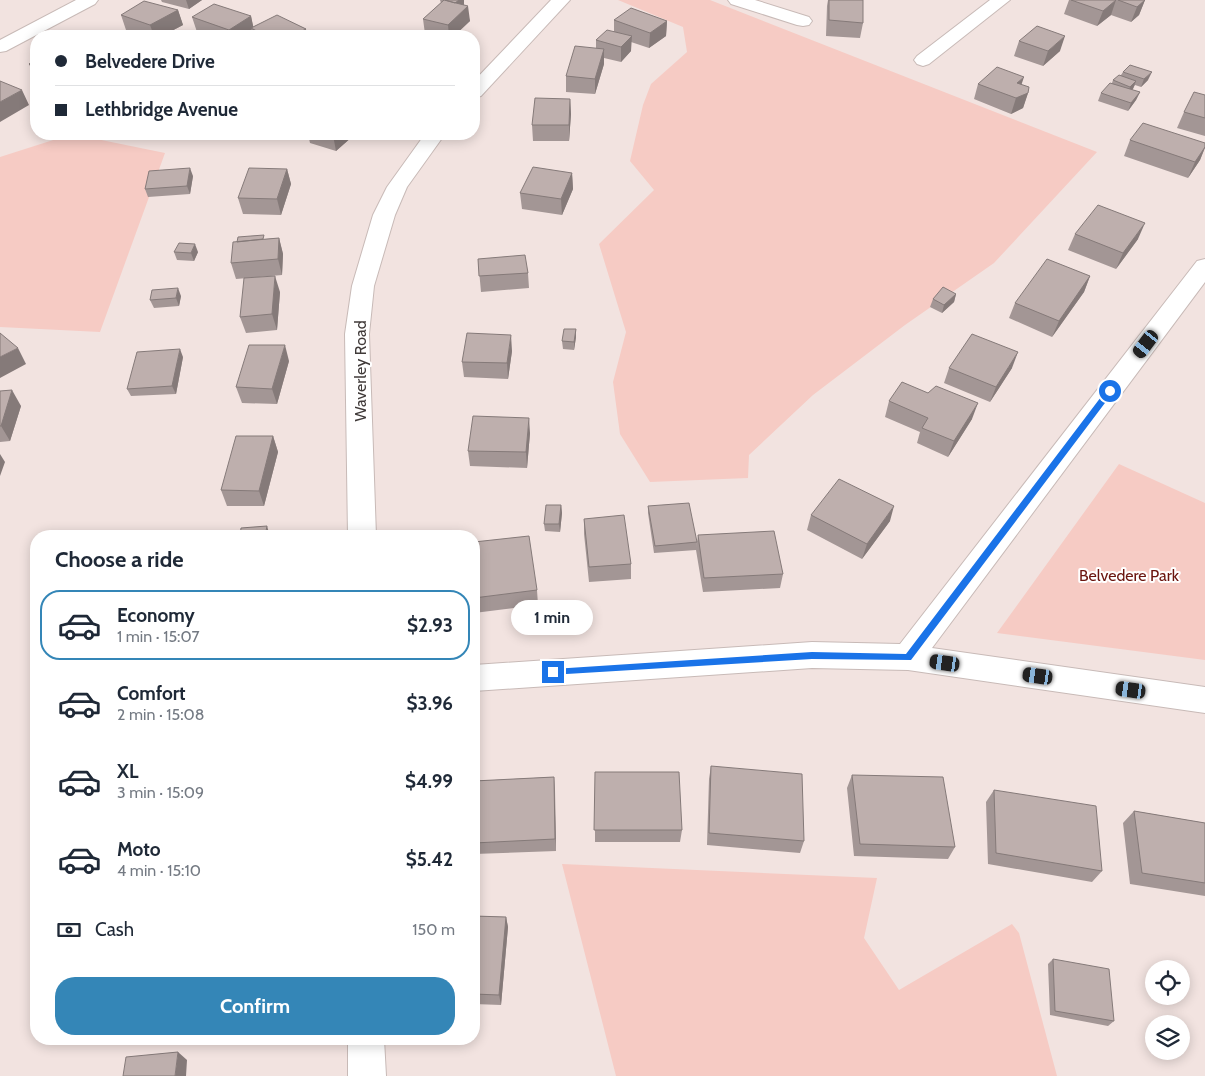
<!DOCTYPE html>
<html lang="en">
<head>
<meta charset="utf-8">
<style>
	body { margin:0; font-family:Cabin,sans-serif; background:#f2f2f3; color:#1f2937; height:100vh; display:flex; flex-direction:column; font-size:19px; white-space:nowrap }
	* { box-sizing:border-box; margin:0 }
	p { font-size:16px; color:#747a83 }
	.icon { flex:none; width:28px; height:28px; fill:none; stroke:currentColor; stroke-width:2; stroke-linecap:round; stroke-linejoin:round }
	.map { position:relative; flex:1; overflow:hidden }
	.panel { position:absolute; left:30px; top:530px; width:450px; height:515px; display:flex; flex-direction:column; background:#fff; border-radius:20px; box-shadow:0 2px 12px #0003 }
	.panel>* { flex:none }
	.banner { position:absolute; left:30px; top:30px; width:450px; height:110px; border-radius:20px; box-shadow:0 2px 12px #0003; display:grid; align-content:center; height:110px; padding:0 25px; background:#fff }
	.buttons { position:absolute; left:1145px; top:960px; display:grid; gap:10px }
	.buttons a { display:grid; place-items:center; width:45px; height:45px; border-radius:50%; background:#fff; box-shadow:0 2px 12px #0003; font-size:25px }
	.end { position:absolute; width:22px; height:22px; margin:-11px; border:6px solid #1a73e8; background:#fff; box-shadow:0 0 0 2px #fff }
	.from { border-radius:50% }
	.bubble { position:absolute; height:35px; border-radius:18px; background:#fff; box-shadow:0 2px 12px #0003; font-size:16px; font-weight:700; line-height:35px; text-align:center }
	.car { position:absolute; width:15px; height:30px; margin:-15px -8px; border-radius:6px; box-shadow:0 0 4px 1px #0007; background:linear-gradient(#222 24%,#8ab4d8 0 40%,#222 0 76%,#8ab4d8 0 86%,#222 0) }
	.banner b { display:flex; align-items:center; gap:18px; height:48px; font-size:19px }
	.banner b+b { border-top:1px solid #e0e1e3 }
	.banner i { width:12px; height:12px; background:#1f2937 }
	ul { padding:0; list-style:none }
	li { display:flex; align-items:center; gap:15px; height:70px; margin:0 10px 8px; padding:0 15px; border:2px solid transparent; border-radius:20px }
	li div { flex:1 }
	li b { display:block; font-size:19px }
	li em { font-style:normal; font-weight:700 }
	li.active { border-color:#3486b7 }
	li>.icon { width:45px; height:45px; stroke-width:1.5 }
	h2 { padding:0 25px; font-size:22px; line-height:60px }
	.pay { display:flex; align-items:center; gap:12px; height:55px; padding:0 25px; font-size:19px }
	.pay p { margin-inline-start:auto }
	.action { display:flex; gap:10px; margin-top:auto; padding:10px 25px }
	.action a { flex:1; height:58px; border-radius:20px; background:#3486b7; color:#fff; font-size:20px; font-weight:700; line-height:58px; text-align:center }
	.map>svg:first-child { display:block }
</style>
</head>
<body>
<div class="map">
<svg width="1205" height="1076" viewBox="0 0 1205 1076">
	<rect width="100%" height="100%" fill="#f2e3e0"/>
	<path fill="#f6cbc4" d="M618 0H710L1097 152 994 263 905 325 813 395 749 455 748 478 650 482 620 434 613 382 626 332 599 244 654 190 630 161 643 105 651 84 687 52 683 27Z
		M72 134 165 153 100 332 0 327V157Z
		M1119 464 1205 503V660L997 633Z
		M562 864 877 878 864 938 899 990 1012 924 1019 933 1057 1076H616Z"/>
	<g fill="none" stroke-linecap="round" stroke-linejoin="round">
		<defs>
			<path id="minor" d="M76 0H98L95 4 6 51 0 52V40Z
				M728 0H755L809 17 812 21 809 25 803 26 797 25 731 4Z
				M990 0H1010L929 64 923 66 917 64 914 60 917 56Z
				M1205 259V282L932 648 1205 687V713L908 670 812 668 474 691V665L812 642 900 644 1197 261Z"/>
			<path id="major" d="M551 0H570L481 96 474 98V81Z
				M425 134H445L407 187 395 215 374 286 369 334 376 536H348L345 334 352 286 373 215 387 187Z
				M348 1039H384L386 1076H348Z"/>
		</defs>
		<use href="#minor" stroke="#c8bab7" stroke-width="2"/>
		<use href="#major" stroke="#c8bab7" stroke-width="2"/>
		<use href="#minor" fill="#fff" fill-rule="evenodd"/>
		<use href="#major" fill="#fff" fill-rule="evenodd"/>
	</g>
	<path fill="#a39695" d="M161 0H202L189 9 162 2Z
		M440 0H464V5L470 21 454 36H433L425 34 423 19 441 3Z
		M828 0H863V23L860 38 826 36 827 6Z
		M1069 0H1145L1139 15 1131 22 1111 15 1097 26 1064 14Z
		M178 10 183 25 162 36H144L126 30 121 15Z
		M251 16 253 27 307 36H253L252 33 247 36H209L197 32 192 17Z
		M614 20 667 21 666 36 649 48 631 42V51L621 62 604 58V64L595 94 566 92V76L596 48V40L614 31Z
		M1019 41 1060 51 1043 66 1014 56Z
		M36 60V80L29 64Z
		M1123 72 1148 80 1141 87 1135 85 1132 90 1140 92 1136 100 1128 111 1098 101 1101 93 1112 83 1113 80 1121 75Z
		M978 84H1021L1028 93 1023 108 1011 114 974 99Z
		M1205 95V136L1177 128 1184 112Z
		M570 99 571 114 569 141H533L532 125Z
		M308 134H352L353 136 336 151 310 143Z
		M1130 140 1205 143V148L1200 160 1188 178 1124 156Z
		M287 169 291 184 281 215 243 214 238 198Z
		M572 173 573 189 562 215 522 209 520 193Z
		M193 176 190 194 148 197 145 189Z
		M1075 234 1138 239 1116 269 1068 250Z
		M279 238 283 254 282 275 236 279 231 263 265 239Z
		M174 252H198L194 261 177 260Z
		M478 259 528 273 529 288 481 292Z
		M1090 276 1084 292 1052 337 1009 318 1015 303Z
		M280 292 277 330 246 333 240 317Z
		M956 294 954 302 942 313 930 307 933 299Z
		M181 296 179 306 154 308 150 300Z
		M576 329V337L574 350 563 349 562 341Z
		M512 351 508 379 464 377 462 362Z
		M183 357 176 394 131 396 127 389Z
		M289 361 277 404 242 403 236 387Z
		M949 368H1012L990 402 944 383Z
		M0 391 21 406 10 441 0 442Z
		M889 401 972 419 948 457 917 443 920 432 885 417Z
		M530 433 527 468 470 466 468 451Z
		M273 436 278 452 264 506H227L221 490Z
		M561 505 562 513 560 532 545 531 544 524Z
		M648 506 697 542 696 550 654 553 648 513Z
		M811 515 890 521 862 559 807 530Z
		M584 519 631 564V579L589 582 584 534Z
		M698 535 783 574 780 588 703 592 696 550Z
		M474 542 537 590 538 605 474 613Z
		M711 766 804 841 800 853 707 845 709 779Z
		M595 772 682 830 680 842H595Z
		M852 775 955 847 948 859 854 856 847 788Z
		M554 777 556 851 474 854V781Z
		M994 790 1102 871 1092 882 988 864 986 802Z
		M1134 811 1205 823V896L1130 884 1123 823Z
		M474 916 506 917 508 927 501 1005 474 1004Z
		M1053 959 1114 1021 1108 1026 1050 1015 1048 964Z"/>
	<path fill="#857a79" d="M186 0H202L189 9Z
		M459 0H464V5L454 3Z
		M1116 0 1111 15 1097 26 1103 11Z
		M1145 0 1139 15 1131 22 1137 7Z
		M468 6 470 21 454 36H449L448 25Z
		M178 10 183 25 162 36H154L150 25Z
		M251 16 254 30 251 28 252 33 247 36H231L229 30Z
		M667 21 666 36 649 48 650 33Z
		M306 29 307 36H292Z
		M632 36 631 51 621 62V47Z
		M1065 36 1060 51 1043 66 1048 51Z
		M604 49V64L595 94V79Z
		M1152 72 1148 80 1141 87 1144 79Z
		M1024 77 1019 92 1017 83Z
		M1136 81 1133 89 1127 95 1130 87Z
		M22 90 29 105 0 122V102Z
		M1140 92 1136 100 1128 111 1131 103Z
		M1028 93 1023 108 1011 114 1016 98Z
		M570 99 571 114 569 141V125Z
		M334 134H352L353 136 336 151 333 135Z
		M1205 147 1200 160 1188 178 1195 162Z
		M190 168 193 176 190 194 187 186Z
		M287 169 291 184 281 215 277 199Z
		M572 173 573 189 562 215 561 199Z
		M1145 223 1138 239 1116 269 1123 253Z
		M279 238 283 254 282 275 278 259Z
		M195 244 198 252 194 261 191 253Z
		M275 276 280 292 277 330 272 314Z
		M1090 276 1084 292 1052 337 1059 321Z
		M178 288 181 296 179 306 176 298Z
		M956 294 954 302 942 313 944 305Z
		M576 329V337L574 350V342Z
		M511 335 512 351 508 379 507 363Z
		M285 345 289 361 277 404 272 389Z
		M18 348 26 364 0 378V357Z
		M180 349 183 357 176 394 172 386Z
		M1018 352 1012 368 990 402 996 387Z
		M12 390 21 406 10 441 1 426Z
		M978 403 972 419 948 457 954 441Z
		M529 418 530 433 527 468 526 452Z
		M273 436 278 452 264 506 259 491Z
		M0 454 5 462 0 476Z
		M561 505 562 513 560 532 559 524Z
		M894 506 890 521 862 559 867 544Z
		M267 526 270 536H265Z
		M554 777 555 790 556 851 555 839Z
		M506 917 508 927 501 1005 499 995Z
		M178 1052 187 1060 186 1076H175Z"/>
	<path fill="#beafad" stroke="#857a79" d="M444 0 468 6 448 25 423 19Z
		M445 0H459L455 3Z
		M829 0H863V23L829 20Z
		M1071 0H1116L1103 11Z
		M1118 0H1145L1137 7Z
		M144 1 178 10 150 25 121 15Z
		M214 4 251 16 229 30 192 17Z
		M631 8 667 21 650 33 614 20Z
		M277 15 306 29 292 36H266L251 28Z
		M1037 26 1065 36 1048 51 1019 41Z
		M607 30 632 36 621 47 596 40Z
		M575 46 604 49 595 79 566 76Z
		M36 60V67L29 64Z
		M1130 65 1152 72 1144 79 1123 72Z
		M997 67 1024 77 1017 83 1029 87 1028 93 1016 98 978 84Z
		M1119 75 1136 81 1130 87 1113 80Z
		M0 81 22 90 0 102Z
		M1110 83 1140 92 1131 103 1101 93Z
		M1194 92 1205 95V118L1184 112Z
		M535 98 570 99 569 125H532Z
		M1143 123 1205 143V147L1195 162 1130 140Z
		M533 167 572 173 561 199 520 193Z
		M190 168 187 186 145 189 149 171Z
		M249 168 287 169 277 199 238 198Z
		M1098 205 1145 223 1123 253 1075 234Z
		M264 235 263 239 237 242 238 237Z
		M279 238 278 259 231 263 233 242Z
		M179 243 195 244 191 253 174 252Z
		M525 255 528 273 479 276 478 259Z
		M1047 259 1090 276 1059 321 1015 303Z
		M275 276 272 314 240 317 244 278Z
		M943 287 956 294 944 305 933 299Z
		M178 288 176 298 150 300 152 290Z
		M564 329H576L574 342 562 341Z
		M0 333 18 348 0 357Z
		M467 333 511 335 507 363 462 362Z
		M972 334 1018 352 996 387 949 368Z
		M249 345H285L272 389 236 387Z
		M180 349 172 386 127 389 137 352Z
		M902 382 928 393 936 386 978 403 954 441 922 428 928 418 889 401Z
		M12 390 1 426H0V391Z
		M473 416 529 418 526 452 468 451Z
		M236 436H273L259 491 221 490Z
		M839 479 894 506 867 544 811 515Z
		M689 503 697 542 655 546 648 506Z
		M546 505H561L559 524H544Z
		M624 515 631 564 589 567 584 519Z
		M267 526 265 536H240L241 528Z
		M774 531 783 574 704 578 698 535Z
		M529 536 537 590 474 598V542Z
		M711 766 802 774 804 841 709 833Z
		M595 772H679L682 830H594Z
		M852 775 943 777 955 847 860 844Z
		M554 777 555 839 474 843V781Z
		M994 790 1096 806 1102 871 996 853Z
		M1134 811 1205 823V883L1142 873Z
		M474 916 506 917 499 995 474 994Z
		M1053 959 1109 969 1114 1021 1055 1011Z
		M178 1052 175 1076H123L126 1057Z"/>
	<path fill="#1a73e8" d="M1107 389 1114 391 911 660 812 659 550 675V670L553 669 812 652 906 654Z"/>
	<g text-anchor="middle" stroke-width="4" stroke-linejoin="round" paint-order="stroke">
		<g font-size="16" fill="#403a39" stroke="#fff">
			<text transform="translate(360 371) rotate(-90)" y="6">Waverley Road</text>
		</g>
		<g font-size="16" fill="#6b150f" stroke="#fff">
			<text x="1129" y="581">Belvedere Park</text>
		</g>
	</g>
</svg>
<div class="buttons">
<a><svg class="icon" aria-label="locate" viewBox="0 0 24 24"><circle cx="12" cy="12" r="6"/><path d="M12 2v4M12 18v4M2 12h4M18 12h4"/></svg></a>
<a><svg class="icon" aria-label="layers" viewBox="0 0 24 24"><path d="M12 4l9 5-9 5-9-5zM3 14l9 5 9-5"/></svg></a>
</div>
<i class="end from" style="left:1110px;top:391px"></i>
<i class="end" style="left:553px;top:672px"></i>
<div class="bubble" style="left:511px;top:600px;width:82px">1 min</div>
<i class="car" style="left:1146px;top:344px;rotate:217deg"></i>
<i class="car" style="left:945px;top:663px;rotate:278deg"></i>
<i class="car" style="left:1038px;top:676px;rotate:278deg"></i>
<i class="car" style="left:1131px;top:690px;rotate:278deg"></i>
<div class="banner">
<b><i class="from"></i>Belvedere Drive</b>
<b><i></i>Lethbridge Avenue</b>
</div>
<section class="panel">
<h2>Choose a ride</h2>
<ul>
<li class="active"><svg class="icon" aria-label="car" viewBox="0 0 24 24"><path d="M5 17H2v-5l4-1 3-4h7l3 4 3 1v5h-3M9 17h6M6 11h13"/><circle cx="7" cy="17" r="2"/><circle cx="17" cy="17" r="2"/></svg><div><b>Economy</b><p>1 min · 15:07</p></div><em>$2.93</em></li>
<li><svg class="icon" aria-label="car" viewBox="0 0 24 24"><path d="M5 17H2v-5l4-1 3-4h7l3 4 3 1v5h-3M9 17h6M6 11h13"/><circle cx="7" cy="17" r="2"/><circle cx="17" cy="17" r="2"/></svg><div><b>Comfort</b><p>2 min · 15:08</p></div><em>$3.96</em></li>
<li><svg class="icon" aria-label="car" viewBox="0 0 24 24"><path d="M5 17H2v-5l4-1 3-4h7l3 4 3 1v5h-3M9 17h6M6 11h13"/><circle cx="7" cy="17" r="2"/><circle cx="17" cy="17" r="2"/></svg><div><b>XL</b><p>3 min · 15:09</p></div><em>$4.99</em></li>
<li><svg class="icon" aria-label="car" viewBox="0 0 24 24"><path d="M5 17H2v-5l4-1 3-4h7l3 4 3 1v5h-3M9 17h6M6 11h13"/><circle cx="7" cy="17" r="2"/><circle cx="17" cy="17" r="2"/></svg><div><b>Moto</b><p>4 min · 15:10</p></div><em>$5.42</em></li>
</ul>
<div class="pay"><svg class="icon" aria-label="cash" viewBox="0 0 24 24"><path d="M3 7h18v10H3z"/><circle cx="12" cy="12" r="2"/></svg>Cash<p>150 m</p></div>
<div class="action"><a>Confirm</a></div>
</section>
</div>
</body>
</html>
